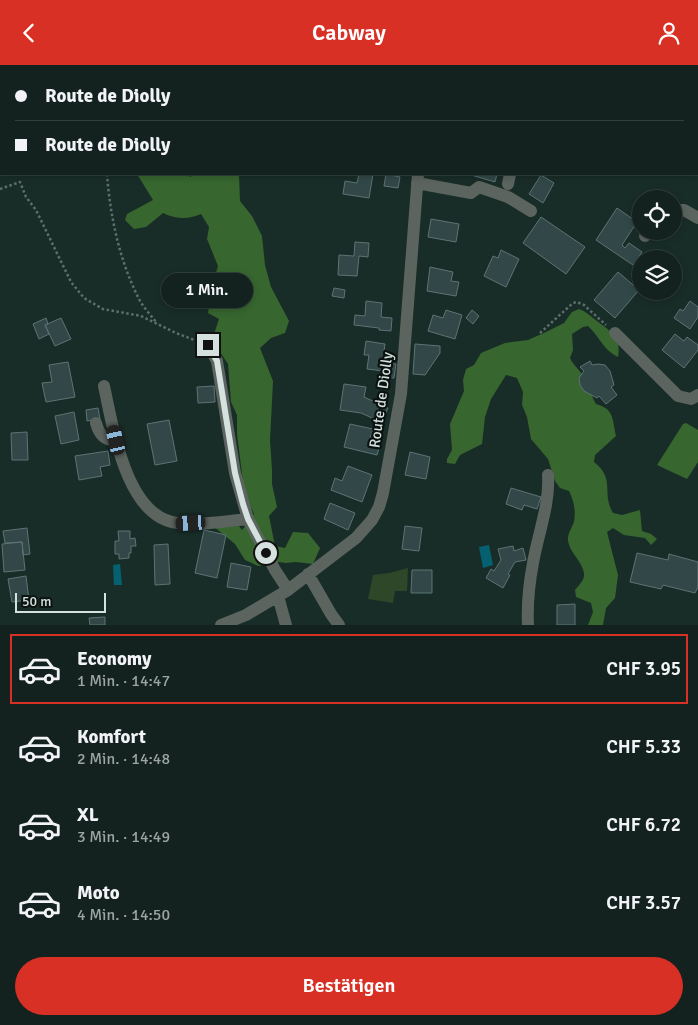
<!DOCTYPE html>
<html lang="de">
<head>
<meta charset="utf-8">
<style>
	body { margin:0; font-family:Signika,sans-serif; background:#1c2a27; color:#f1f3f6; height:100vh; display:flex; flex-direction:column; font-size:19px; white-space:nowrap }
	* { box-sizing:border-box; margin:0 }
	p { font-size:16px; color:#9da4a4 }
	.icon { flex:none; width:28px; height:28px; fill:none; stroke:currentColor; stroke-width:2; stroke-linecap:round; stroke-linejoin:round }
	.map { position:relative; height:560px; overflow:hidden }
	.details { display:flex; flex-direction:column; background:#13221e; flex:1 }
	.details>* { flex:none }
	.hud { position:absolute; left:0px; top:0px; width:699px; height:110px; box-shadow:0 2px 8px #0003,0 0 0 1px #323f3c; display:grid; align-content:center; height:110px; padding:0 15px; background:#13221e }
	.buttons { position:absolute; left:632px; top:125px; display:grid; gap:10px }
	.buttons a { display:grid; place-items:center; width:50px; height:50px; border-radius:50%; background:#13221e; box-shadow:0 2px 8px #0003,0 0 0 1px #323f3c; font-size:25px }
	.scale { position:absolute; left:15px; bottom:12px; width:91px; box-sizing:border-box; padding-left:5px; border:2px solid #d5e1de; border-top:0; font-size:14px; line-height:18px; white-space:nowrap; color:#d5e1de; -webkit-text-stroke:4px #0b1311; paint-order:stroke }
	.end { position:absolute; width:22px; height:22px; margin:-11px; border:6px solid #d5e1de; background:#111; box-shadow:0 0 0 2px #111 }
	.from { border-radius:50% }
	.bubble { position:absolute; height:35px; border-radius:18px; background:#13221e; box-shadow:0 2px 8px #0003,0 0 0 1px #323f3c; font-size:16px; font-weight:600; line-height:35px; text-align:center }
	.car { position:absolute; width:15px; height:30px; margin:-15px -8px; border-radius:6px; box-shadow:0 0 4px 1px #0007; background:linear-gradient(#222 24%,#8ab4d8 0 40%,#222 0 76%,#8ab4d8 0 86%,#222 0) }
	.hud b { display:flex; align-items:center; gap:18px; height:48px; font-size:19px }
	.hud b+b { border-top:1px solid #323f3c }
	.hud i { width:12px; height:12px; background:#f1f3f6 }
	ul { padding:9px 0 0; list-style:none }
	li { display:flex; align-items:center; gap:15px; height:70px; margin:0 10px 8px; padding:0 5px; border:2px solid transparent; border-radius:0px }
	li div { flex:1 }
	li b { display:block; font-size:19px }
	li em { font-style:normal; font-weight:600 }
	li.current { border-color:#d93025 }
	li>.icon { width:45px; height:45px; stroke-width:1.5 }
	.action { display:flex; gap:10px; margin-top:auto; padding:10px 15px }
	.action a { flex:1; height:58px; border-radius:30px; background:#d93025; color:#fff; font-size:20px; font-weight:600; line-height:58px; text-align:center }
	header { display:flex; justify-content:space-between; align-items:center; height:65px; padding:0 15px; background:#d93025; color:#fff; font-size:22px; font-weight:600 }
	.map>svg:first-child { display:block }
</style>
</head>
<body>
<header><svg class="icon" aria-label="back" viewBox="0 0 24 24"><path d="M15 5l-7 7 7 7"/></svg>Cabway<svg class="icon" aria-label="person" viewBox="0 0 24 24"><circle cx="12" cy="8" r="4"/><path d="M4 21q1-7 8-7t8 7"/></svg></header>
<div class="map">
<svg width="698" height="560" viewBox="0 0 698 560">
	<rect width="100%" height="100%" fill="#192d28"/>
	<path fill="#2d4728" d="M408 503 407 526H395L393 538 368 534 373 510 389 508Z"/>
	<path fill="#37662f" d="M137 109H188L190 112 195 109H239L240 136 252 151 262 171 265 200 271 222 289 256 285 268 271 273 260 283 273 316 270 375 272 405V419L277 442 269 451 275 481 285 483 293 467 308 468 320 483 313 499 296 497 286 498 279 497 258 501 245 495 235 479 213 461 232 452 242 465 254 449 246 431 243 417 237 369V350L231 337 228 299 212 275 219 254 208 248 210 236 216 239 215 211 218 201 207 174 209 162 201 149C187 155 176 154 163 148L146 162 134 164 125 155 127 149 153 135Z
		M579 244C586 247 588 249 593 253 608 265 622 270 618 292 604 286 599 271 588 261L583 262 572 269 573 285 570 293C573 300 578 303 582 309 588 318 590 329 596 339 615 344 612 355 616 371L595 390 594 397C616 414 601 428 613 448L622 450 640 445 642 466 651 469 657 474 651 480 645 473 624 470 613 463 607 467 618 510 615 533 606 543 603 560H588L593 547 591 538 576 532 575 525C579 520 585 515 584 508 582 496 570 488 568 476 567 469 572 463 574 457 576 445 574 436 569 426L560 423 555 416 548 394 531 374 527 352 522 340 523 327 517 313 506 310 491 334 485 352 482 379 460 390 455 399 447 398V394L452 385 450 359 464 326 463 315 466 304 474 300 481 288 505 278 528 275 546 267 564 258 572 247Z
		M686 358 698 365V397L687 414 657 400 683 359Z"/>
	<path fill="#056172" d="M489 480 493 500 483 503 479 482Z
		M120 499 122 520H114L113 500Z"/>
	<path fill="#324848" stroke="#5d7474" d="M359 109H373L369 133 343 129 345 116 357 118Z
		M386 109 400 112 398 123 384 121Z
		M468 109H497L495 117Z
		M541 110 554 118 543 138 529 129Z
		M617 143 637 157 622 180 625 183 629 178 642 187 633 200 596 175Z
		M541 152 585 182 566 209 523 178Z
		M431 154 459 159 456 177 428 172Z
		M355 177 369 178 368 192 359 191 357 211 338 210 339 190 354 191Z
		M501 185 519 194 506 222 484 211 493 191 498 193Z
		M430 202 453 207 451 216 459 217 456 231 427 226Z
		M618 207 639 225 615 253 594 235Z
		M334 223 345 225 344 233 332 231Z
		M366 236 382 238 381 252 392 253 391 266 379 265V263L354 260 355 250 365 251Z
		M690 236 698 242V252L690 264 674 253 680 244 683 246Z
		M446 245 462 250 455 274 428 266 433 250 443 253Z
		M472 245 479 251 473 259 466 253Z
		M46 253 48 259 45 260 49 269 39 274 33 259Z
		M61 253 71 274 55 281 45 260Z
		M675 269 684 276 687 272 698 280V285L684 303 662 285Z
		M366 276 385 279 384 286 387 287 384 306 367 304 369 290H364Z
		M415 279 440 281V288L425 310 413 309Z
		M590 296 592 300 598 299 605 300 610 306 614 320 611 322 617 330 606 339 599 331 597 333 584 326 580 320 579 313 584 306 580 302Z
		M68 297 75 332 46 337 42 318 52 317 49 300Z
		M385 298 396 299 394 313 383 312Z
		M344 319 366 322 364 332 388 343 381 357 361 348 340 345Z
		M214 321 215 337 198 338 197 322Z
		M98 343 100 354 87 356 86 345Z
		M74 347 79 375 61 379 55 351Z
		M169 355 177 396 155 400 147 359Z
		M350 359 373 364 369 377 380 380 377 390 344 382Z
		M27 367 28 395H12L11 368Z
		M108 386 110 400 100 402 102 411 79 415 75 391Z
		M410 387 430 392 426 414 405 410Z
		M348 401 372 410 362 437 331 425 335 413 342 416Z
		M511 423 541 432 537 444 524 440 522 445 506 439Z
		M330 438 355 448 348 465 324 454Z
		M405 461 422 463 419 486 402 484Z
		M27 463 30 489 23 490 22 477 5 478 3 466Z
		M204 465 226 470 217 513 195 508Z
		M118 466H130V474L135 473 136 481H131V488H129V493L119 494V489H115V476H119Z
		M22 477 25 505 4 507 2 479Z
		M168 479 170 519 155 520 154 480Z
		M513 481 514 486 523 483 526 495 515 497 508 509 510 510 503 523 486 513 491 504 494 506 501 495 498 484Z
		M637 488 668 495 669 489 698 497V522L695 528 663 520 661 524 630 517Z
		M231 498 251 502 247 525 227 522Z
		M412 505H432V528H411Z
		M26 511 29 535 12 537 8 514Z
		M575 539V560H557V540Z
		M105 552V560H90L89 553Z"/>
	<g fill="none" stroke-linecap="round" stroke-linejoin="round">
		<path stroke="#5e6f6b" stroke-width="2.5" stroke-dasharray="2.5 2.5" stroke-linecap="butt" d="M77 0 78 1
			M107 109C110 150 119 194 138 232 142 241 150 249 156 257
			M0 124 20 117 26 132 36 145 71 217 84 233 103 244 141 251 176 268 197 276
			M540 268 573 238 577 237 584 240 606 260"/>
		<path stroke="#5c645f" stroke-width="12" d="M445 1V0
			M662 1 663 0
			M417 118 471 128 479 122 508 132 531 146
			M508 119 510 109
			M674 145H684L698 153
			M645 171 650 166
			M615 268 678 331 691 334 698 330
			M208 280 217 296 235 408 248 454 275 505 288 525
			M104 321C113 362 126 453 178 458 200 461 226 456 248 454
			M96 358C99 369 104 376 116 375
			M308 509 331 549 339 560
			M278 531 286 560
			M221 560 246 550 288 525 356 473 372 455 379 442 383 428 401 329 418 109
			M528 560C527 539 529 519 533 498 538 469 550 439 548 410"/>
	</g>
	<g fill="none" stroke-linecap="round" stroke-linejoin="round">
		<path stroke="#d5e1de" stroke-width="6" d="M208 280 217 296 235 408 243 439 248 454 266 488"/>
	</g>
	<g text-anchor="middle" stroke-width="4.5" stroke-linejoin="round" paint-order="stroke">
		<g font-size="15" fill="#d5e1de" stroke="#0b1311">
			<text transform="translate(381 335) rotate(-82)" y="5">Route de Diolly</text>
		</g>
	</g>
</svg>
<div class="buttons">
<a><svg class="icon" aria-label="locate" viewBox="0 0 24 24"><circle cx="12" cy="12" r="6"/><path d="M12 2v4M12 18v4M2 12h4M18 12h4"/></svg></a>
<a><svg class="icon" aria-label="layers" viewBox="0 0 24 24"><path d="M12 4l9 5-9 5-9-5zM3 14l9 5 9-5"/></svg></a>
</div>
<div class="scale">50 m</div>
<i class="end from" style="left:266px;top:488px"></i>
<i class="end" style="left:208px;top:280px"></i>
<div class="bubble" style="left:161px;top:208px;width:92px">1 Min.</div>
<i class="car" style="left:116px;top:375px;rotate:347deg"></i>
<i class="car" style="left:191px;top:458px;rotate:267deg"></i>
<div class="hud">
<b><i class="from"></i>Route de Diolly</b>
<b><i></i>Route de Diolly</b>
</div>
</div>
<section class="details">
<ul>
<li class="current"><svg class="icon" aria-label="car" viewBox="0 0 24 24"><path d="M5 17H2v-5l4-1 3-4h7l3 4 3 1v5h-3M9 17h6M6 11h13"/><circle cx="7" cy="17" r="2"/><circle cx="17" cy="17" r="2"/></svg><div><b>Economy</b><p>1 Min. · 14:47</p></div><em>CHF 3.95</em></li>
<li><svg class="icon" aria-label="car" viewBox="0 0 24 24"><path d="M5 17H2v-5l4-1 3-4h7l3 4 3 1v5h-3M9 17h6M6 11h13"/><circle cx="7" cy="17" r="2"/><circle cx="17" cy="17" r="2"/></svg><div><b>Komfort</b><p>2 Min. · 14:48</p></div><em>CHF 5.33</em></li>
<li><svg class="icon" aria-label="car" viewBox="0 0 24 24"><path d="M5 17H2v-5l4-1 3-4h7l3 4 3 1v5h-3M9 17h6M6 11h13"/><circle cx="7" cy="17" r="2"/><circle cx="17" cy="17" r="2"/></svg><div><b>XL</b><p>3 Min. · 14:49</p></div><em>CHF 6.72</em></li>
<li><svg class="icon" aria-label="car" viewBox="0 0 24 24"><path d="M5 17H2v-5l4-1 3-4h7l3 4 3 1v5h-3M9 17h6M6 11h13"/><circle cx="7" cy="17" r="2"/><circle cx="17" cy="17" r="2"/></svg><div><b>Moto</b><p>4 Min. · 14:50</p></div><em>CHF 3.57</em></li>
</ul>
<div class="action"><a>Bestätigen</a></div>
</section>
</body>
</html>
